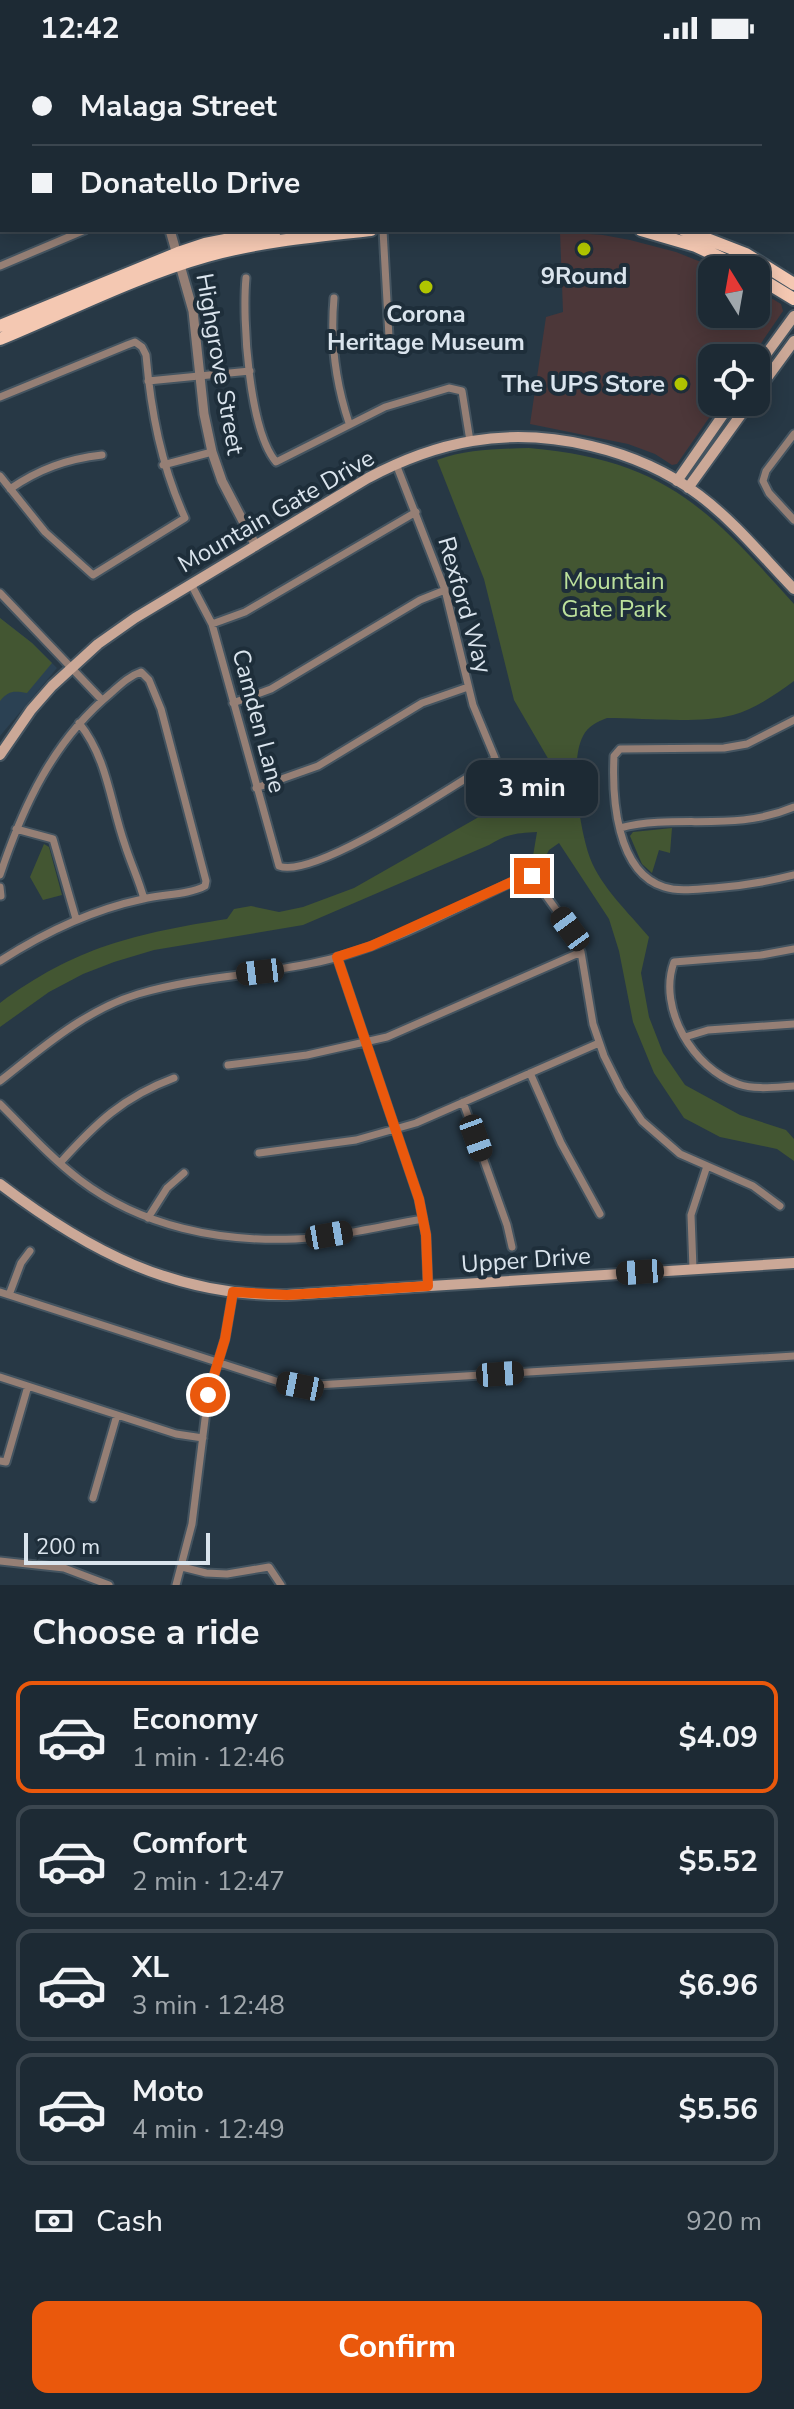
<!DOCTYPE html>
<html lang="en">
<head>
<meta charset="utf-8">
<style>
	body { margin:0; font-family:"Nunito Sans",sans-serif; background:#25323c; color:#f1f3f6; height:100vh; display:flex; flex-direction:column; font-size:30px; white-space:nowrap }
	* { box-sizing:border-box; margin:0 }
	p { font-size:26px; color:#a0a7ac }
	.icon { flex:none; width:44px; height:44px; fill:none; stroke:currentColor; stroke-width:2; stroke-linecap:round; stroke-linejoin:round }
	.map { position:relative; height:1529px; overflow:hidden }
	.drawer { display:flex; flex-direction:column; background:#1d2a34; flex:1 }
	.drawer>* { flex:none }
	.guide { position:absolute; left:0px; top:0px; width:794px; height:176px; box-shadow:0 4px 20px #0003,0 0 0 2px #3b464f; display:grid; align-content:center; height:176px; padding:0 32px; background:#1d2a34 }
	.needle { width:52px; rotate:349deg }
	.fabs { position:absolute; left:698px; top:200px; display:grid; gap:16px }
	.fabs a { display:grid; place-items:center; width:72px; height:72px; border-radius:16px; background:#1d2a34; box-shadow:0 4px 20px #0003,0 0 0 2px #3b464f; font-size:40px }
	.scale { position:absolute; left:24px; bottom:20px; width:186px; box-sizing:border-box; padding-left:8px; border:4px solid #dae4ed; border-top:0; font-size:22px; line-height:28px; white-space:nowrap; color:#dae4ed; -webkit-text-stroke:6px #1e2e3a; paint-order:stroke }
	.end { position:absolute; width:36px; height:36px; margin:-18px; border:10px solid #ea580c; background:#fff; box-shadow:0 0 0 4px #fff }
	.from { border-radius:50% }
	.bubble { position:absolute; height:56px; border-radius:16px; background:#1d2a34; box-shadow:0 4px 20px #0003,0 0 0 2px #3b464f; font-size:26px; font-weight:700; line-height:56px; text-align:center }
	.car { position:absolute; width:24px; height:48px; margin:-24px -12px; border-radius:10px; box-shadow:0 0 6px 2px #0007; background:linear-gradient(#222 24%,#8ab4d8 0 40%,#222 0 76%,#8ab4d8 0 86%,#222 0) }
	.guide b { display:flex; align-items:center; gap:28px; height:76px; font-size:30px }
	.guide b+b { border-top:2px solid #3b464f }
	.guide i { width:20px; height:20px; background:#f1f3f6 }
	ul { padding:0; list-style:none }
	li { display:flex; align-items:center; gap:24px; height:112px; margin:0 16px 12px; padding:0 16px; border:4px solid #3b464f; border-radius:16px }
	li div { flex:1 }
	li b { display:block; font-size:30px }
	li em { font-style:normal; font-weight:700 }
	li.selected { border-color:#ea580c }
	li>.icon { width:72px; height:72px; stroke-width:1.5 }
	h2 { padding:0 32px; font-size:36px; line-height:96px }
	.pay { display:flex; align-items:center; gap:20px; height:88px; padding:0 32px; font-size:30px }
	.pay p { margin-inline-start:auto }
	.cta { display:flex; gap:16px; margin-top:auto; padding:16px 32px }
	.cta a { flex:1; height:92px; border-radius:16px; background:#ea580c; color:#fff; font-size:32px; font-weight:700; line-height:92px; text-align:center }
	.status { display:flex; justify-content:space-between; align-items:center; height:56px; padding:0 40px; background:#1d2a34; direction:ltr }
	.status svg { height:22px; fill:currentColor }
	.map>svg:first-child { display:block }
</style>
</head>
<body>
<div class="status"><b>12:42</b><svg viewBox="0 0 49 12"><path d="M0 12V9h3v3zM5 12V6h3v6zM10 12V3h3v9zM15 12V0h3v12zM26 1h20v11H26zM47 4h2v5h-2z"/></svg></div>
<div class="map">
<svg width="794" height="1529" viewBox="0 0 794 1529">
	<rect width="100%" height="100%" fill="#273845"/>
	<path fill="#4c3739" d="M560 176 603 179 630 184 676 196 721 214H712V258H756V233L781 248 783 255 751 302H712V346H720L677 408 672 409 655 398 628 388 530 368 546 261 563 256Z"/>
	<path fill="#2b4153" d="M0 562 32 587 57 612 0 680Z"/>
	<path fill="#435632" d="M529 392C664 404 708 452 794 548V625C776 638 755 653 733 659 699 668 643 662 607 662 597 666 588 670 583 680 569 706 580 775 590 802 601 831 629 857 649 881L641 917 649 961 663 997 685 1029 740 1059 786 1074 794 1083V1105L777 1093 720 1081 684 1062 654 1017 633 966 619 895 609 863 559 787 549 794 538 815 531 812 537 776C517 777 506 778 489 789L303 869 154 894 114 906 83 918 49 936 0 971V947C75 891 137 877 227 863L234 853 251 850 279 856 303 851 354 832 519 738 553 711 514 644 484 523 437 404C467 393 497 393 529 392Z
		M0 562 32 587 52 607 27 637C14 635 9 634 0 645Z
		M672 772 670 797 659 794 652 817 642 808 630 780 633 776Z
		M44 788 49 791 62 839 43 844 30 821Z"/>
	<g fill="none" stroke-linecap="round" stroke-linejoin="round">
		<defs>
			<path id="minor" d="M15 0 17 2
				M687 0V2
				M184 2 190 0
				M618 2 633 0
				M792 73H794
				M0 116 2 115
				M383 174 389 281
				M0 210 85 174
				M246 222C242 264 249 374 276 406L385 351 449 332 462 335 470 385
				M334 242C330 286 335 325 349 367
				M148 325 250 315
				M0 341 127 289 135 286 142 291 146 299C151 356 161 409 185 462L93 519 45 476 0 420
				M794 378 766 415 763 425 769 437 794 464
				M163 409 212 396
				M10 433C39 413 67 403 102 399
				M191 528 212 568 279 810C314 824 454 729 489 708L495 702 473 649 445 534 396 408
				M0 537 102 644
				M212 568 245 556 416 456
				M233 647 271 633 420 544 445 534
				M794 664 747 688 724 692 620 693 614 700C612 741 616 816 664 831 680 836 697 833 714 832 741 830 767 826 794 819
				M79 667C108 703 110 747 125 789 131 808 139 824 144 843
				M256 732 318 710 422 647 468 631
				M620 772C679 757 733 777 794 751
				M16 773 53 783 76 863
				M0 819C23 750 53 685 111 637 120 629 129 620 141 616L149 624 161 653 206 825 205 830C188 839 163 838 143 843 91 854 45 876 0 905
				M0 831 1 840
				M794 893 761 899 674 906C657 953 694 1013 738 1028 755 1034 776 1031 794 1030
				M337 901 419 1143 426 1179 428 1230
				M685 981 708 974 794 968
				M228 1009 307 999 387 981 581 896
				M530 1017 561 1087 600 1158
				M0 1025C42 992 85 954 138 938 202 919 271 919 335 902 400 884 464 848 525 820H532L570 873 581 896 593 968 604 1000 621 1034 642 1065 680 1098 753 1130 780 1150
				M463 1046 507 1169 512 1191
				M0 1048C26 1074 51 1102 80 1124 142 1171 220 1186 295 1183 338 1181 381 1170 423 1163
				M259 1097 356 1084 416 1067 599 987
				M60 1107C96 1067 123 1041 174 1022
				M148 1162 167 1132 184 1117
				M693 1213 691 1159 707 1110
				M0 1236 279 1326 300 1330 794 1300
				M9 1239 21 1207 30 1195
				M0 1321 176 1378 203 1382
				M0 1405 6 1406 28 1330
				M93 1442 117 1359
				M0 1505 64 1512 109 1529
				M182 1511 206 1517 227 1518 269 1511 281 1529
				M176 1529 192 1468 208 1339 225 1283 233 1236"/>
			<path id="tertiary" d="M94 0 96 2
				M371 0V2
				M170 174 193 255 204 358 212 396 222 425 256 490"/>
			<path id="secondary" d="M756 312 794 260
				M756 337 794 285
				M677 425 732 346
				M688 432 750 346
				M0 699 31 654 52 630 98 588 135 562 368 422C400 405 436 391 472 385 547 372 638 393 699 439 735 466 763 501 794 533
				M0 1128C88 1195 174 1240 287 1239L794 1207"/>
			<path id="primary" d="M641 174 696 190 746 214
				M684 174 746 198 794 228
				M756 220 794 243
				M0 270 178 197 205 188 276 174
				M0 283C68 255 136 220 207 200 260 185 316 180 371 174"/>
		</defs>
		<use href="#minor" stroke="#445460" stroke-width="11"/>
		<use href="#tertiary" stroke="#445460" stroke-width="13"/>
		<use href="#secondary" stroke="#445460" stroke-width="14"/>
		<use href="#primary" stroke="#445460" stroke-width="16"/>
		<use href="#minor" stroke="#957f75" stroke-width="7"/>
		<use href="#tertiary" stroke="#957f75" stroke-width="9"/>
		<use href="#secondary" stroke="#cba897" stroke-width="10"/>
		<use href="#primary" stroke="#f4c8b2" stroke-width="12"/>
	</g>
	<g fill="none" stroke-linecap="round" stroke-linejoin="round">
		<path stroke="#ea580c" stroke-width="10" d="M208 1339 225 1283 233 1236 287 1239 428 1230 426 1179 419 1143 337 901 371 890 525 820H532"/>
	</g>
	<g fill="#b0c501" stroke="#1e2e3a" stroke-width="3">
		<circle cx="584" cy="193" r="8"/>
		<circle cx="426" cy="231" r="8"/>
		<circle cx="681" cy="328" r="8"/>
	</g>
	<g text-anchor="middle" stroke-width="8" stroke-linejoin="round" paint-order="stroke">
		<g font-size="24" font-weight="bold" fill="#dae4ed" stroke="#1e2e3a">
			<text x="584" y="228">9Round</text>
			<text x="426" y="266">Corona<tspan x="426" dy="28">Heritage Museum</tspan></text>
			<text x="665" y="336" text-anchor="end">The UPS Store</text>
		</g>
		<g font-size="24" fill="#dae4ed" stroke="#1e2e3a">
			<text transform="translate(220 308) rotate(80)" y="8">Highgrove Street</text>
			<text transform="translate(276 455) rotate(-30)" y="8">Mountain Gate Drive</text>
			<text transform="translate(465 549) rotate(74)" y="8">Rexford Way</text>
			<text transform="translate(259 665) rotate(75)" y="8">Camden Lane</text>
			<text transform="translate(526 1204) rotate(-4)" y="8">Upper Drive</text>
		</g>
		<g font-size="24" fill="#bce19c" stroke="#1e2e3a">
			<text x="614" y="533">Mountain<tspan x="614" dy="28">Gate Park</tspan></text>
		</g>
	</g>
</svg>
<div class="fabs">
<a><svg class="needle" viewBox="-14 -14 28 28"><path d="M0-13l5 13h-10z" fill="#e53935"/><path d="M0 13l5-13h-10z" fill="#a0a7ac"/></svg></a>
<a><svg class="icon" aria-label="locate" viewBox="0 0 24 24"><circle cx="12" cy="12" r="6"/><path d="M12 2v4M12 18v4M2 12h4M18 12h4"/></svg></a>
</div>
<div class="scale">200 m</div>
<i class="end from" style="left:208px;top:1339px"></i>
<i class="end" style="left:532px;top:820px"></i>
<div class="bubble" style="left:466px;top:704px;width:132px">3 min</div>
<i class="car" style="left:570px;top:873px;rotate:324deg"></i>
<i class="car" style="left:260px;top:916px;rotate:263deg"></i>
<i class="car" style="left:476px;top:1082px;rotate:160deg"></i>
<i class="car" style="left:329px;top:1179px;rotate:80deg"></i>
<i class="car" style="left:640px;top:1216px;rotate:266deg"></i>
<i class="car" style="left:500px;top:1318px;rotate:86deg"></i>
<i class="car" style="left:300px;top:1330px;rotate:281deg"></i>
<div class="guide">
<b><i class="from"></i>Malaga Street</b>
<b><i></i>Donatello Drive</b>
</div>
</div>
<section class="drawer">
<h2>Choose a ride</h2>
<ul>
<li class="selected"><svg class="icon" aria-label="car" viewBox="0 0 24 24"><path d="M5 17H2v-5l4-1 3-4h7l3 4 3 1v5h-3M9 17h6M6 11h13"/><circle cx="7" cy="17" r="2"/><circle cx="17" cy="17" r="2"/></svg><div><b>Economy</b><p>1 min · 12:46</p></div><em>$4.09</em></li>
<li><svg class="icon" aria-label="car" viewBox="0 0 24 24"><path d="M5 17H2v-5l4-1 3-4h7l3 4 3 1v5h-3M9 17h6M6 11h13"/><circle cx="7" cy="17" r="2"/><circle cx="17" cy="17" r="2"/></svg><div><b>Comfort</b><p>2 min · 12:47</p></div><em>$5.52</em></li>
<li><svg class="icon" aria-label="car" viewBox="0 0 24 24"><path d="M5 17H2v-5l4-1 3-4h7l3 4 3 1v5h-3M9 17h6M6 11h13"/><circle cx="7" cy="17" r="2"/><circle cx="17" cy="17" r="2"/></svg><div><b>XL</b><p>3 min · 12:48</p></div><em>$6.96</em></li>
<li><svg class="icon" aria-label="car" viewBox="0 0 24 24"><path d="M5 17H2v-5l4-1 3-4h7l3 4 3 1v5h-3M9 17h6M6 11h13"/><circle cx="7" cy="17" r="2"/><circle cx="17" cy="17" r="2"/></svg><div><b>Moto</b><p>4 min · 12:49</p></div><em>$5.56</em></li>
</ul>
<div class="pay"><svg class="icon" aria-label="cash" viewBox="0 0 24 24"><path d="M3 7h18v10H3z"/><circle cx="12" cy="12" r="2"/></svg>Cash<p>920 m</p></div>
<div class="cta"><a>Confirm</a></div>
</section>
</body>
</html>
